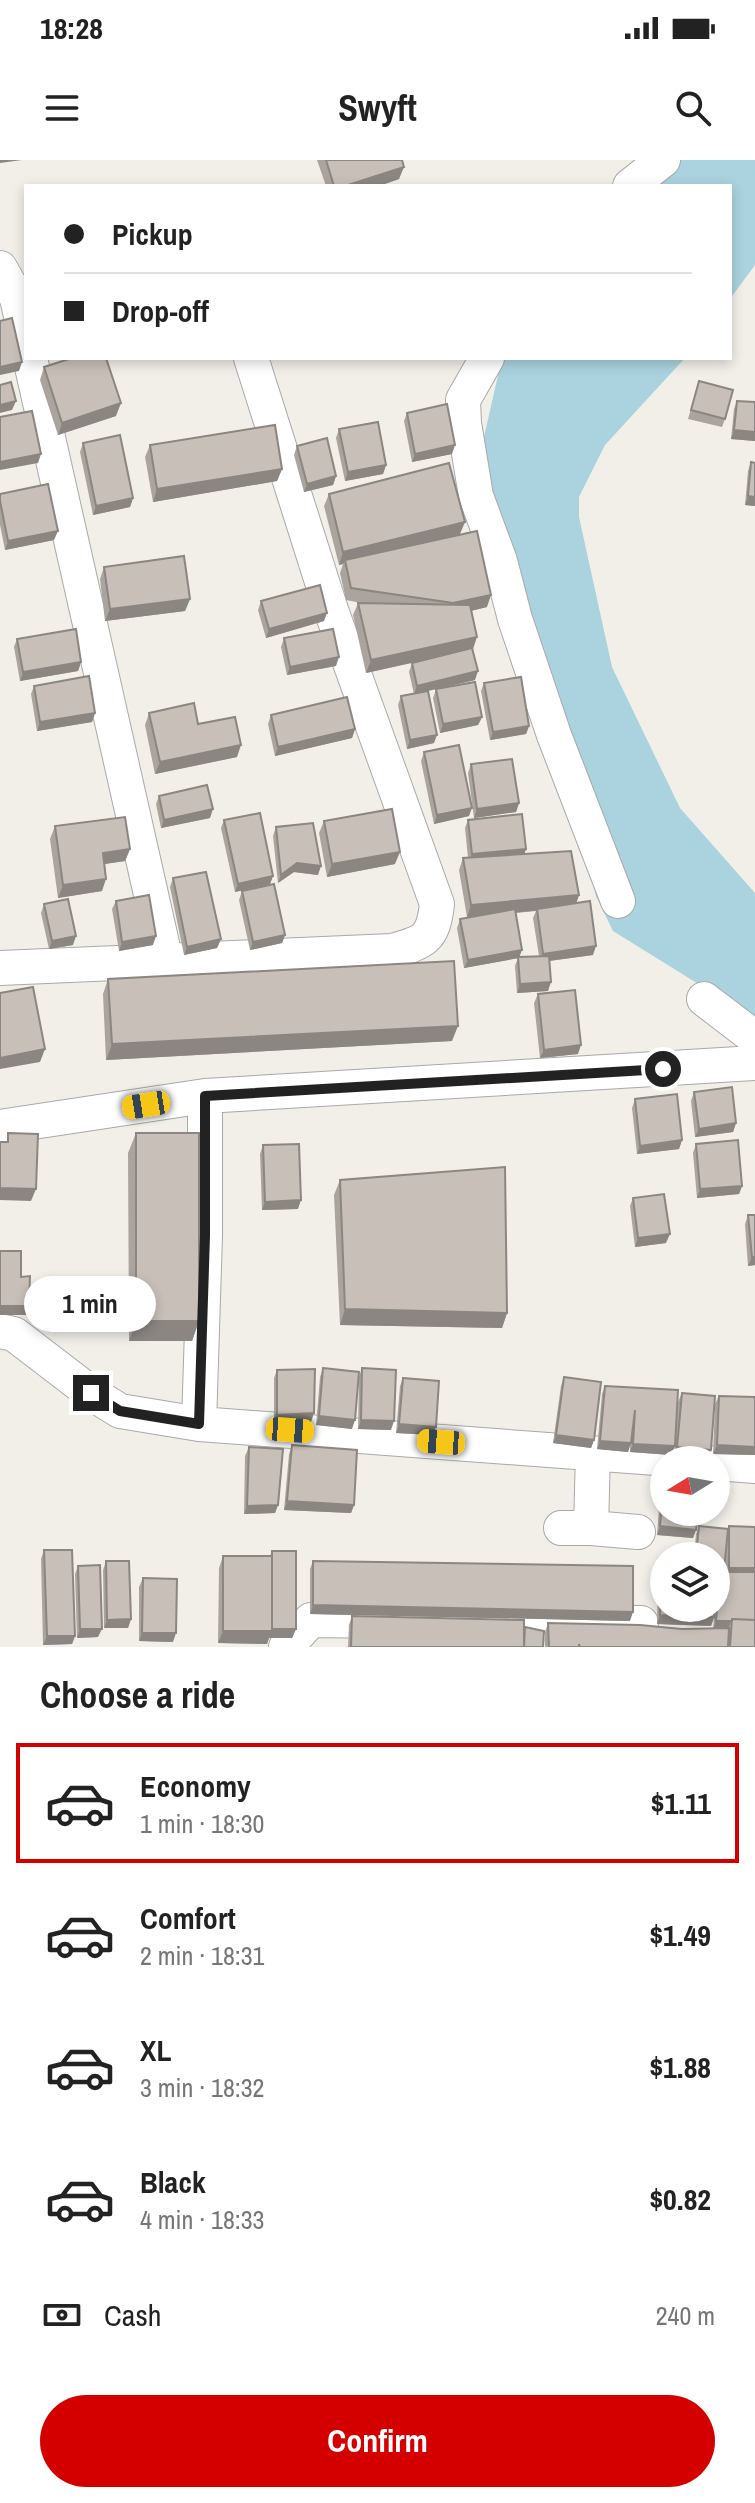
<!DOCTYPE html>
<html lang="en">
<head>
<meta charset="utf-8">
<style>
	body { margin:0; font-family:"Archivo Narrow",sans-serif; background:#f6f6f6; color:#222; height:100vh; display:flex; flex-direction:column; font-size:30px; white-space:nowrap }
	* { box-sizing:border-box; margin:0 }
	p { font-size:26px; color:#767676 }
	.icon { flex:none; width:44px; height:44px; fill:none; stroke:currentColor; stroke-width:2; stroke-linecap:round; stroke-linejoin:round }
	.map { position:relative; height:1487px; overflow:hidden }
	.drawer { display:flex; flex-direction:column; background:#fff; flex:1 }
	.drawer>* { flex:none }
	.hud { position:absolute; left:24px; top:24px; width:708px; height:176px; border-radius:0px; box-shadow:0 4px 12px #0003; display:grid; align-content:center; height:176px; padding:0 40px; background:#fff }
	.needle { width:52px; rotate:259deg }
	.tools { position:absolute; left:650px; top:1286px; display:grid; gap:16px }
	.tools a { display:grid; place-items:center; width:80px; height:80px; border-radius:50%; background:#fff; box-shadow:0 4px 12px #0003; font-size:40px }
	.end { position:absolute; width:36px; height:36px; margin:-18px; border:10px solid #222; background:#fff; box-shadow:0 0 0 4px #fff }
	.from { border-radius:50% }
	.bubble { position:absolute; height:56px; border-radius:28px; background:#fff; box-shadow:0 4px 12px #0003; font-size:26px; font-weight:700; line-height:56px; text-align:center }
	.car { position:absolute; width:24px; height:48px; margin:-24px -12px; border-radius:10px; box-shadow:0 0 6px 2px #0007; background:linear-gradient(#f5c518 24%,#345 0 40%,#f5c518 0 76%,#345 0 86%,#f5c518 0) }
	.hud b { display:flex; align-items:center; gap:28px; height:76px; font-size:30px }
	.hud b+b { border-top:2px solid #e0e0e0 }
	.hud i { width:20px; height:20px; background:#222 }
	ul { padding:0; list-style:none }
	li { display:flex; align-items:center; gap:24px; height:120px; margin:0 16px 12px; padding:0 24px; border:4px solid transparent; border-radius:0px }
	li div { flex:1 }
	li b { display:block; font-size:30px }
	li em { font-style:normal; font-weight:700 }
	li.on { border-color:#d40000 }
	li>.icon { width:72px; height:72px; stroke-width:1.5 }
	h2 { padding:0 40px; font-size:36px; line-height:96px }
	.pay { display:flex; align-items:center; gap:20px; height:88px; padding:0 40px; font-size:30px }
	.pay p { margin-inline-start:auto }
	.primary-button { display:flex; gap:16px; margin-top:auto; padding:16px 40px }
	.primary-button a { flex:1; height:92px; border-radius:48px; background:#d40000; color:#fff; font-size:32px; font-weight:700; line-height:92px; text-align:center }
	.status { display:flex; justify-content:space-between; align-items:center; height:56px; padding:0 40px; background:#fff; direction:ltr }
	.status svg { height:22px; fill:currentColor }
	header { display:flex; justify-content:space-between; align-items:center; height:104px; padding:0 40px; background:#fff; font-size:36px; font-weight:700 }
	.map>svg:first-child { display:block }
</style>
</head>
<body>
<div class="status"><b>18:28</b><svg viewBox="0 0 49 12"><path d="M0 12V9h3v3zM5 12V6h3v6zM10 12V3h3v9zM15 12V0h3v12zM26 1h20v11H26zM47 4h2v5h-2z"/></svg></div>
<header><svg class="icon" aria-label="menu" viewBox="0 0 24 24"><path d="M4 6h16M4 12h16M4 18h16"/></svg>Swyft<svg class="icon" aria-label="search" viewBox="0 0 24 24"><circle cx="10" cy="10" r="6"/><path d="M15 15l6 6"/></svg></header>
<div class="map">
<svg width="755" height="1487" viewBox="0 0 755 1487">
	<rect width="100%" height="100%" fill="#f2efe9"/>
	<path fill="#aad3df" d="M676 0H755V105L730 139V26H643Z
		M502 198H685L605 285 579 337V357L612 507 680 648 755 733V870L708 830 613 771 596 736 531 460 483 324V281Z"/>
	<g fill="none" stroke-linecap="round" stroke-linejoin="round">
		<defs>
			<path id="minor" d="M630 26 663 0
				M0 108 17 138 26 178
				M30 198 166 801
				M487 198 463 240 464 263 476 336 500 401 515 459 554 575 618 741
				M0 808 392 791C425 782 433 779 437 744L331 450 251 198
				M704 839 755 878
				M0 967 205 936 755 903
				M0 1171 14 1174 91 1233 120 1251 199 1264 683 1300
				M199 1264 205 1075V936
				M593 1293 591 1368 638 1372
				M716 1303 755 1306
				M561 1368H591
				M478 1462 641 1463
				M286 1487 311 1460 397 1461"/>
		</defs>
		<use href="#minor" stroke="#a9a9a9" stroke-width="36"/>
		<use href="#minor" stroke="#fff" stroke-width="34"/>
	</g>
	<path fill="#aba49e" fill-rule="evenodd" d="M317 0H402L399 19 379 26H326Z
		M44 207 116 256 58 275 40 220Z
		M699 221 725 259 722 267 688 259Z
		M737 241 755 242V281L731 279 734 249Z
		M407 253 452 294 412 302 404 261Z
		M339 269 386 305 383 314 345 321 336 278Z
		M83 283 133 338 130 347 93 355 80 292Z
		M150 285 282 309 277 321 153 342 145 297Z
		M297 286 336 316 333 325 304 332 294 295Z
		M751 302 755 346 745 345 748 311Z
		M0 334 54 380 5 390 0 365Z
		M329 334 460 374 438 379 487 447 471 451 475 520 428 531 434 583 407 589 398 545 401 536 414 534 409 512 412 503 430 499 366 513 353 455 358 443H361L346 440 340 413 343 404 339 405 324 346Z
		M104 407 190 439 185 451 105 461 100 419Z
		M261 441 324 461 266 478 258 450Z
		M284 478 336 506 287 515 281 487Z
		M17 479 81 502 78 511 20 521 14 487Z
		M484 523 529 566 526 574 490 580 481 531Z
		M34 526 95 553 92 562 37 571 31 534Z
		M436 529 482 557 478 565 440 573 433 538Z
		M149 553 198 564 237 597 155 614 145 565Z
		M271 555 355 569 352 578 275 596 268 564Z
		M424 592 469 656 434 664 421 601Z
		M471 604 519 643 516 652 474 658 468 613Z
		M159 636 210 658 161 668 156 644Z
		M224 660 273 716 270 724 235 732 221 668Z
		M468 660 526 689 524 694 579 735 576 743 593 795 550 801 548 831 517 833 515 806 518 798 464 808 457 768 460 759 474 756 467 757 459 710 463 698H468L465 668ZM536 751 533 758 539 796 520 797 516 753Z
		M324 661 395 704 327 717 319 673Z
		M55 666 130 689 125 701 104 704 102 731 58 738 50 679Z
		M276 667 318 715 294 712 278 723 273 676Z
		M173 718 221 779 217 788 184 795 170 727Z
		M242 731 285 775 282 783 250 790 239 740Z
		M116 741 153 785 119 791 112 749Z
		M44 744 73 785 49 789 41 753Z
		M108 819 452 881 106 900 103 834Z
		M538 834 578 894 540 898 534 843Z
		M694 932 736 963 733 972 695 977 691 941Z
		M635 939 682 980 679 989 637 994 632 948Z
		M136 973 199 1161 192 1181H129L128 993Z
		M696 984 742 1026 739 1034 697 1038 693 993Z
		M263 985 298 1049 262 1050 260 994Z
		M340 1020 507 1153 502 1168 340 1165 334 1035Z
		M633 1038 666 1083 635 1087 630 1046Z
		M748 1055 755 1105 748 1106 745 1064Z
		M323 1208 352 1269 316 1265 320 1217Z
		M362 1208 391 1270 358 1269 359 1217Z
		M277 1210 311 1262 274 1263V1218Z
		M564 1217 594 1280 591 1288 553 1283 561 1226Z
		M403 1218 436 1267 432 1275 396 1273 400 1226Z
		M605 1226 675 1286 671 1295 630 1292V1284L628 1292 597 1289 602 1234Z
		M682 1233 711 1290 707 1298 674 1295 678 1242Z
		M719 1236 755 1237V1295L713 1294 715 1244Z
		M292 1285 354 1345 351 1353 284 1350 289 1294Z
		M249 1287 278 1345 275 1353 244 1354 245 1296Z
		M664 1312 696 1370 693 1378 657 1375 661 1319Z
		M699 1366 728 1370 729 1366 755 1487H545V1472L548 1463 682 1469 713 1468 714 1458 711 1466 657 1464 658 1419 662 1410 716 1448V1429L718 1418 716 1396H694L696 1374ZM726 1389V1412H723L724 1410Z
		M44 1390 75 1476 72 1484 43 1485 41 1399Z
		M272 1391 296 1469 292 1478H269L267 1484 218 1483 219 1408 223 1396H270Z
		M106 1401 131 1459 128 1468H104L103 1410Z
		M313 1401 630 1461 310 1454V1409Z
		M78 1406 98 1477 77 1478 75 1414Z
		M143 1418 173 1482 139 1481V1427Z
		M352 1456 524 1468 543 1487H348L349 1465Z"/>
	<path fill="#8b8681" d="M0 0H22L0 3Z
		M404 7 399 19 379 26H345Z
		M22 202 19 211 0 215V207Z
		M16 241 12 250 0 253V245Z
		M121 243 116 256 58 275 62 263Z
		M734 270 755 272V281L731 279Z
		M455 285 452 294 412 302 415 294Z
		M41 294 38 303 0 310V302Z
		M386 305 383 314 345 321 348 312Z
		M282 309 277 321 153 342 157 329Z
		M336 316 333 325 304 332 307 324Z
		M748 336 755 337V346L745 345Z
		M133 338 130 347 93 355 96 346Z
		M465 362 460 374 345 403V400L343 404 339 405 343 392Z
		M58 371 54 380 5 390 8 381Z
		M491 435 487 447 449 456 453 443Z
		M190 439 185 451 105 461 110 449Z
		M327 453 324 461 266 478 269 469Z
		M477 477 473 489 366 513 371 500Z
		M339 497 336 506 287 515 290 507Z
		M81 502 78 511 20 521 23 512Z
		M478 511 475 520 414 534 417 526Z
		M95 553 92 562 37 571 40 562Z
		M482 557 478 565 440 573 443 564Z
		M529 566 526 574 490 580 493 572Z
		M355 569 352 578 275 596 278 587Z
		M437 575 434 583 407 589 410 580Z
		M241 585 237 597 155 614 160 602Z
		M519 643 516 652 474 658 477 649Z
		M472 648 469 656 434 664 437 655Z
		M213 649 210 658 161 668 164 660Z
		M130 689 125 701 98 705 103 693Z
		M526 689 523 698 468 703 472 694Z
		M400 692 395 704 327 717 332 704Z
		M297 703 321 706 318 715 294 712 278 723 281 715Z
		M273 716 270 724 235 732 238 724Z
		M106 719 102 731 58 738 63 725Z
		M579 735 575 747 467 757 471 745Z
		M285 775 282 783 250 790 253 782Z
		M76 776 73 785 49 789 52 781Z
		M156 776 153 785 119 791 122 782Z
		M221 779 217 788 184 795 187 787Z
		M596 786 593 795 540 802 543 794Z
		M522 790 519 798 464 808 468 800Z
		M551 822 548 831 517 833 520 824Z
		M458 866 452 881 106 900 112 884Z
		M581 885 578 894 540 898 544 890Z
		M45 889 40 902 0 909V898Z
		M736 963 733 972 695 977 699 969Z
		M682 980 679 989 637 994 640 986Z
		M742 1026 739 1034 697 1038 700 1029Z
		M0 1028 36 1029 31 1041 0 1040Z
		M301 1040 298 1049 262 1050 265 1042Z
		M670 1074 666 1083 635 1087 638 1078Z
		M752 1097H755V1105L748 1106Z
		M0 1146H29L26 1155H0Z
		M345 1149 507 1153 502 1168 340 1165Z
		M136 1161H199L192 1181H129Z
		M314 1253 311 1262 274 1263 277 1255Z
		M319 1256 355 1260 352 1269 316 1265Z
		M361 1260 394 1261 391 1270 358 1269Z
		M399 1264 436 1267 432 1275 396 1273Z
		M556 1275 594 1280 591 1288 553 1283Z
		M600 1281 631 1283 628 1292 597 1289Z
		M633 1284 675 1286 671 1295 630 1292Z
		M717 1285 755 1287V1295L713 1294Z
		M677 1287 711 1290 707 1298 674 1295Z
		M287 1341 354 1345 351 1353 284 1350Z
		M278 1345 275 1353 244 1354 247 1346Z
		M660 1366 696 1370 693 1378 657 1375Z
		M729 1408H755V1417H726Z
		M716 1409 724 1410 721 1418 720 1412 718 1418H716Z
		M313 1445 633 1452 630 1461 310 1454Z
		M660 1455 714 1457 711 1466 657 1464Z
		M131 1459 128 1468H104L107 1460Z
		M716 1461H731L728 1470H713Z
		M80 1469H102L98 1477 77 1478Z
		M296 1469 292 1478H269L267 1484 218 1483 223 1471Z
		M142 1473H176L173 1482 139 1481Z
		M47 1476H75L72 1484 43 1485Z"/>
	<path fill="#c7bfb8" stroke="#8b8681" stroke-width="2" d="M326 0H402L404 7 345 26H334Z
		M12 158 22 202 0 207V161Z
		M72 198H106L121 243 62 263 44 207Z
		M699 221 733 230 725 259 691 250Z
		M11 222 16 241 0 245V225Z
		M737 241 755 242V272L734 270Z
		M447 244 455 285 415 294 407 253Z
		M32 251 41 294 0 302V257Z
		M378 262 386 305 348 312 339 269Z
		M275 265 282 309 157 329 150 285Z
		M120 275 133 338 96 346 83 283Z
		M327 278 336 316 307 324 297 286Z
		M751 302 755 303V337L748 336Z
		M449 303 465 362 343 392 329 334Z
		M48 324 58 371 8 381 0 341V334Z
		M477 371 491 435 453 443 351 428 345 400Z
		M184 396 190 439 110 449 104 407Z
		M320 425 327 453 269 469 261 441Z
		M358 443 470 445 477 477 371 500Z
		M76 469 81 502 23 512 17 479Z
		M333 469 339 497 290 507 284 478Z
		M472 488 478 511 417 526 412 503Z
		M89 516 95 553 40 562 34 526Z
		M521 517 529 566 493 572 484 523Z
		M475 522 482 557 443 564 436 529Z
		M428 531 437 575 410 580 401 536Z
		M347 537 355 569 278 587 271 555Z
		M194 543 198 564 235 557 241 585 160 602 149 553Z
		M459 585 472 648 437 655 424 592Z
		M512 599 519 643 477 649 471 604Z
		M207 625 213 649 164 660 159 636Z
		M392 649 400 692 332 704 324 661Z
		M260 653 273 716 238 724 224 660Z
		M522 654 526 689 472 694 468 660Z
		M125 657 130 689 103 693 106 719 63 725 55 666Z
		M313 663 321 706 297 703 281 715 276 667Z
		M571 691 579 735 471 745 463 698Z
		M206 712 221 779 187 787 173 718Z
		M274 724 285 775 253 782 242 731Z
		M149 735 156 776 122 782 116 741Z
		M68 739 76 776 52 781 44 744Z
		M590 741 596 786 543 794 537 749Z
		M515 749 522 790 468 800 460 759Z
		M549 796 551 822 520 824 518 797Z
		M454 801 458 866 112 884 108 819Z
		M33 827 45 889 0 898V833Z
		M575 830 581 885 544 890 538 834Z
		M732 927 736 963 699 969 694 932Z
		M677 934 682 980 640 986 635 939Z
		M8 973 38 974 36 1029 0 1028V982H8Z
		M136 973H199V1161H136Z
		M738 980 742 1026 700 1029 696 984Z
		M299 984 301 1040 265 1042 263 985Z
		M505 1007 507 1153 345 1149 340 1020Z
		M664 1034 670 1074 638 1078 633 1038Z
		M748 1055H755V1097H752Z
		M0 1091H21V1117L30 1116 29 1146H0Z
		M323 1208 359 1212 355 1260 319 1256Z
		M362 1208 396 1210 394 1261 361 1260Z
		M315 1209 314 1253 277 1255V1210Z
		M564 1217 601 1222 594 1280 556 1275Z
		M403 1218 439 1221 436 1267 399 1264Z
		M605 1226 678 1230 675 1286 633 1284 635 1250 631 1283 600 1281Z
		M682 1233 715 1236 711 1290 677 1287Z
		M719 1236 755 1237V1287L717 1285Z
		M292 1285 357 1290 354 1345 287 1341Z
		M249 1287 283 1289 278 1345 247 1346Z
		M664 1317V1352H698L696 1370 660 1366Z
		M699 1366 728 1369 724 1410 716 1409V1396H696Z
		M729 1366 755 1367V1408H729Z
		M44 1390H72L75 1476H47Z
		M272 1391H296V1469H272Z
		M223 1396H272V1471H223Z
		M106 1401H129L131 1459 107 1460Z
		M313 1401 633 1406V1452L313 1445Z
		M100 1405 102 1469H80L78 1406Z
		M662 1410H664V1448H714V1457L660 1455Z
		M720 1412H755V1460L732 1459V1461H716Z
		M143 1418 177 1419 176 1473H142Z
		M352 1456 524 1460V1487H351Z
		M732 1459 755 1460V1487H730Z
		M548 1463 640 1465 682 1469 729 1468 728 1487H580L579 1484V1487H549Z
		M525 1467 544 1471 543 1487H524Z"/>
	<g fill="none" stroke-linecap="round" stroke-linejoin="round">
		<path stroke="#222" stroke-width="10" d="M91 1233 120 1251 199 1264 205 1075V936L663 909"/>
	</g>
</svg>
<div class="tools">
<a><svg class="needle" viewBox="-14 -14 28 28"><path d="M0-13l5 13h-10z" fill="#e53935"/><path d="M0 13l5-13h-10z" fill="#767676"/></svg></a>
<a><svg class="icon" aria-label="layers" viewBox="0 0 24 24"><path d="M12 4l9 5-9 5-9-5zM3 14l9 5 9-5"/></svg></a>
</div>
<i class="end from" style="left:663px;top:909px"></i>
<i class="end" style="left:91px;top:1233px"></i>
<div class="bubble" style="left:24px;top:1116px;width:132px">1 min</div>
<i class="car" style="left:146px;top:945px;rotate:261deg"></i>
<i class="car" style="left:290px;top:1270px;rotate:94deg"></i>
<i class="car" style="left:441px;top:1282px;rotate:274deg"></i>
<div class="hud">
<b><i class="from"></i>Pickup</b>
<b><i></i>Drop-off</b>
</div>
</div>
<section class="drawer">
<h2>Choose a ride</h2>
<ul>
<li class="on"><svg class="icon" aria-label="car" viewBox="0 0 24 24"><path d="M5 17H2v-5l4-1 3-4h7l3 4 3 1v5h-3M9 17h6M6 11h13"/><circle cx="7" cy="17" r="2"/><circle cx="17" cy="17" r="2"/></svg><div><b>Economy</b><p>1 min · 18:30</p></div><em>$1.11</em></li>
<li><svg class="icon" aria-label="car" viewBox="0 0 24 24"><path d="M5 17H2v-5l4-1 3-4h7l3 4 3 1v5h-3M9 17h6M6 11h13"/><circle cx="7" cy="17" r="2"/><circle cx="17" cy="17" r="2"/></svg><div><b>Comfort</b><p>2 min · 18:31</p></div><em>$1.49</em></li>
<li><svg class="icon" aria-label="car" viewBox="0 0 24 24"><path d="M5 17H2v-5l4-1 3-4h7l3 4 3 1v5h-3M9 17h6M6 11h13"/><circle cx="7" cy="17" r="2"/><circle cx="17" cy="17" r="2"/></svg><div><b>XL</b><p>3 min · 18:32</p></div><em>$1.88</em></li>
<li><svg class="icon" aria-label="car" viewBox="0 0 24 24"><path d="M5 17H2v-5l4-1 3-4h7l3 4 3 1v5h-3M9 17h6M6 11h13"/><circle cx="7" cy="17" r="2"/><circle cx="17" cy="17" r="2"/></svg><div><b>Black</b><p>4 min · 18:33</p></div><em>$0.82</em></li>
</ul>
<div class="pay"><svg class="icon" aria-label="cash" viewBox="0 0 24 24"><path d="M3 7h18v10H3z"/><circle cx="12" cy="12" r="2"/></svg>Cash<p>240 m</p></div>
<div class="primary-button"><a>Confirm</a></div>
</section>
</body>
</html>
